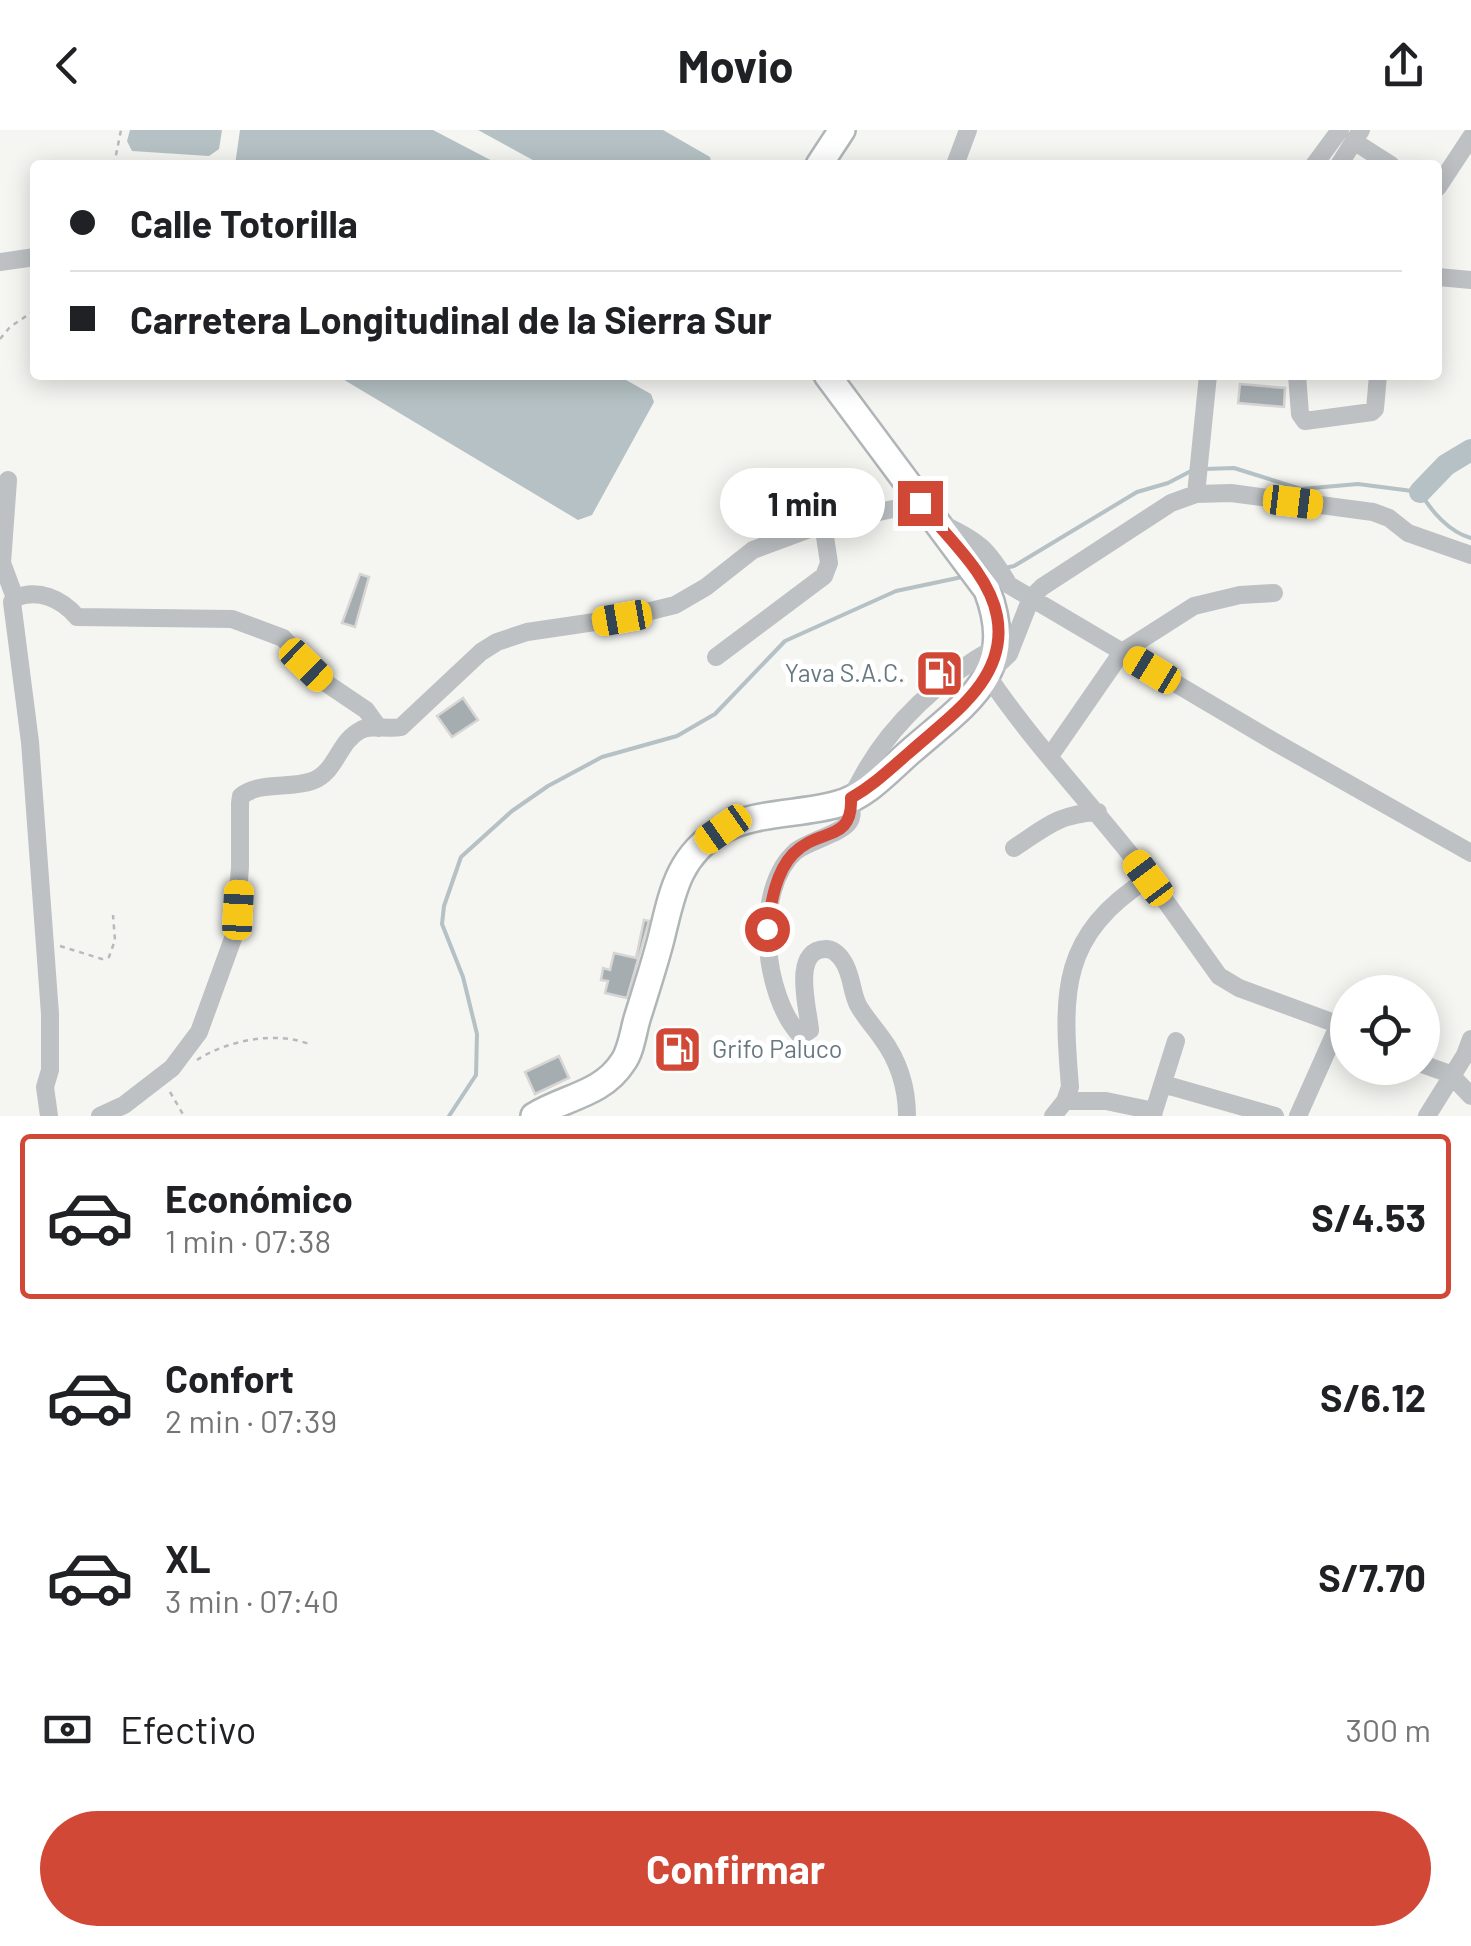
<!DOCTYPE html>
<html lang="es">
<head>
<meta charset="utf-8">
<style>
	body { margin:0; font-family:Barlow,sans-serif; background:#f2f2f2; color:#202124; height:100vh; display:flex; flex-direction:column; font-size:38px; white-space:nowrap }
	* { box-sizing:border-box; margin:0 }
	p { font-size:32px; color:#757577 }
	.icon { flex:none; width:55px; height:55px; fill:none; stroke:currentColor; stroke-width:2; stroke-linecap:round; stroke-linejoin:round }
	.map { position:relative; height:986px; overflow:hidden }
	.panel { display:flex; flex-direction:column; background:#fff; flex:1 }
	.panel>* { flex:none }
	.banner { position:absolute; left:30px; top:30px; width:1412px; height:220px; border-radius:10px; box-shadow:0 5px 25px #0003; display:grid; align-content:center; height:220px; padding:0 40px; background:#fff }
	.controls { position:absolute; left:1330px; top:845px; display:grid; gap:20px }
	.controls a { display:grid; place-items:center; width:110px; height:110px; border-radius:50%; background:#fff; box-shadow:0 5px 25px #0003; font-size:50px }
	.end { position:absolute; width:45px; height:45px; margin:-22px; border:12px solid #d14836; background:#fff; box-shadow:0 0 0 5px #fff }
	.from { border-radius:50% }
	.bubble { position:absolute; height:70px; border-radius:35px; background:#fff; box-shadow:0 5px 25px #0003; font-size:32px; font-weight:700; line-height:70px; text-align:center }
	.car { position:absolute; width:30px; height:60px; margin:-30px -15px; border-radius:12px; box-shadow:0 0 8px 2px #0007; background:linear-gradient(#f5c518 24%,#345 0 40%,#f5c518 0 76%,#345 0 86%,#f5c518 0) }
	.banner b { display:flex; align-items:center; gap:35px; height:95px; font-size:38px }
	.banner b+b { border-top:2px solid #e0e0e0 }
	.banner i { width:25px; height:25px; background:#202124 }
	ul { padding:18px 0 0; list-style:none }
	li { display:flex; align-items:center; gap:30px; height:165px; margin:0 20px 15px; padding:0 20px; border:5px solid transparent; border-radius:10px }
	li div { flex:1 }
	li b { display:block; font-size:38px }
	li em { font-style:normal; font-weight:700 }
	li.active { border-color:#d14836 }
	li>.icon { width:90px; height:90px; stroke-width:1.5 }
	.pay { display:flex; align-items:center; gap:25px; height:110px; padding:0 40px; font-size:38px }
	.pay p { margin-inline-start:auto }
	.primary-button { display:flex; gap:20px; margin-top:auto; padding:20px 40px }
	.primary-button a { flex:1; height:115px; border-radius:60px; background:#d14836; color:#fff; font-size:40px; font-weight:700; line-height:115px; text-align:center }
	header { display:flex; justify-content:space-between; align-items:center; height:130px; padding:0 40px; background:#fff; font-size:45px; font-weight:700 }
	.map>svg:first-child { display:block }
</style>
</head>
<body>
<header><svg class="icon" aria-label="back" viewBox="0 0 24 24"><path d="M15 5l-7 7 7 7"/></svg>Movio<svg class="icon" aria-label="share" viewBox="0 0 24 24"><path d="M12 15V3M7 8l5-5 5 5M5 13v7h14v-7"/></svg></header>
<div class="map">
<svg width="1471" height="986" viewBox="0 0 1471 986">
	<rect width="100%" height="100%" fill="#f5f5f2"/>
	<path fill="#b5c1c4" d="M130 0H222L219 19 209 26 132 21 127 11Z
		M240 0H433L500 35H235Z
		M478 0H663L710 27 712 35H542Z
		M336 245H617L651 264 654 272 592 385 578 390Z"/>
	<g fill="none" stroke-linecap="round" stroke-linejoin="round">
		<path stroke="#b5c1c4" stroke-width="4" d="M1205 339 1234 338 1301 359 1358 354 1420 362C1431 381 1449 402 1471 408
			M1005 438 1014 436 1137 362 1168 353 1191 341
			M449 986 476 945 477 904 463 847 442 794 444 776 461 727 512 681 548 656 602 627 677 606 715 584 785 511 896 461 967 446"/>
		<path stroke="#b5c1c4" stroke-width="22" d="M1420 362 1446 335 1471 320"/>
	</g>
	<path fill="#a5adb1" stroke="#d7d6d5" stroke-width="2.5" d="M1240 254 1285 258 1284 277 1238 273Z
		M360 444 369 447 355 497 342 493Z
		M463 568 478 590 452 607 437 586Z
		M644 790 649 791 627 868 605 863 608 851 601 850 603 838 610 840 614 823 636 828Z
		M559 926 569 948 535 964 525 942Z"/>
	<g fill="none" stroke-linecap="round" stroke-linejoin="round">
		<defs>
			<path id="highway" d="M819 35 842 0
				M534 986C564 967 602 965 623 932 631 921 633 903 637 889 645 863 654 836 661 809 672 765 677 727 720 701 755 681 801 685 838 674 867 666 889 640 911 621 966 573 1019 543 987 460L827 245"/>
		</defs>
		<use href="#highway" stroke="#b0b5b7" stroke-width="30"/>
		<path stroke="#b7babc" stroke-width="2.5" stroke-dasharray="5 5" stroke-linecap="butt" d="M114 35 121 0
			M0 209 10 197 35 180
			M60 816 102 829 109 827 115 810 113 785
			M197 930C228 910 275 901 309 914
			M170 962 184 986"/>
		<path stroke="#bdc1c4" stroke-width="18" d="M1355 12 1391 35
			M955 35 968 0
			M1314 35 1340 0
			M1339 35 1361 0
			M1438 57 1471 7
			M0 132 35 127
			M1438 147 1471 150
			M1297 245 1300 284 1305 291 1372 282 1375 279 1378 245
			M8 350 2 433 15 468 12 472 30 612 50 884V940L45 957 49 986
			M1196 364 1208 245
			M941 393C980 413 986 416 1009 455L1273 611 1471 723
			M15 468C38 458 62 469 77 487L232 489 283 508 323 551 366 580 379 598
			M716 527 824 446 829 433 823 394
			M1050 626 1122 522 1194 476 1240 465 1274 463
			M1014 718C1046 697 1058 684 1098 682
			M1149 748C1096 679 1035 616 987 545L1009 524 1031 468 1042 457 1171 373 1196 364 1231 363 1373 382 1389 388 1408 403 1471 425
			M1422 934 1450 944 1471 966
			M1163 954 1275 986
			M1065 971H1106L1154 981 1153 986
			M1154 981 1176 911
			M100 986 124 975 172 938 199 902 235 803 240 737V673L241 666C260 651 290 659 312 651 337 642 338 611 361 600 372 594 388 600 401 597L481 522 497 512 527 502 622 488 675 475 706 457 753 420 823 394 921 373
			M907 986C907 956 899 931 881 907 874 897 864 886 858 875 851 861 852 844 843 831 839 825 834 819 826 819 790 819 809 882 810 900L801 906C763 867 752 759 796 721 809 711 842 703 849 692 854 685 850 678 851 670 852 663 858 655 861 649 890 594 942 547 996 517
			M1053 986 1065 971 1070 957C1062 861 1060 805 1149 748L1219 846 1239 858 1348 898
			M1298 986 1339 894
			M1427 986 1465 925 1471 909"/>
		<use href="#highway" stroke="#fff" stroke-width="25"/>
	</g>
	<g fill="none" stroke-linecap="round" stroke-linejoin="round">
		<path stroke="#d14836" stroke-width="12" d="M767 799C771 774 775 743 793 724 819 697 853 713 851 668 874 655 891 638 911 621 950 586 1009 548 997 486 989 443 946 407 920 373"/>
	</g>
	<defs>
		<symbol id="fuel-square" viewBox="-11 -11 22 22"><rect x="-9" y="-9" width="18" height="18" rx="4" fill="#d14836" stroke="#fff"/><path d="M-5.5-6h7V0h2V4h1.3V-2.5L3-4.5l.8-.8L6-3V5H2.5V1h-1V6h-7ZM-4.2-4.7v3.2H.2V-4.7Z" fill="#fff"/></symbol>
	</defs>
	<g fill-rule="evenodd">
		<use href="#fuel-square" x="912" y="516" width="55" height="55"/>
		<use href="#fuel-square" x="650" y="892" width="55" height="55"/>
	</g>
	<g text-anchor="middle" stroke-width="10" stroke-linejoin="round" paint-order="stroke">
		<g font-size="25" fill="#677880" stroke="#fff" text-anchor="end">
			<text x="905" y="552">Yava S.A.C.</text>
			<text x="712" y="928" text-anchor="start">Grifo Paluco</text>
		</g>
	</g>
</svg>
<div class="controls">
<a><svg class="icon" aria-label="locate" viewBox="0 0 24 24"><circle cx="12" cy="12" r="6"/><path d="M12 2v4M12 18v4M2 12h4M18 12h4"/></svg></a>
</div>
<i class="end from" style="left:767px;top:799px"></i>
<i class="end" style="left:920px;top:373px"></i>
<div class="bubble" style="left:720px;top:338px;width:165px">1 min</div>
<i class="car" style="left:1293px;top:372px;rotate:97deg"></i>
<i class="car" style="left:622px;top:488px;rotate:260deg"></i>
<i class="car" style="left:306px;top:535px;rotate:134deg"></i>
<i class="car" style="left:1152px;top:540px;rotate:301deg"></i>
<i class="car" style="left:723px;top:699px;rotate:235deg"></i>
<i class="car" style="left:1148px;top:748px;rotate:323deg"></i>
<i class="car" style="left:238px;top:780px;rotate:3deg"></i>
<div class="banner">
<b><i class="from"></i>Calle Totorilla</b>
<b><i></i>Carretera Longitudinal de la Sierra Sur</b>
</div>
</div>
<section class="panel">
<ul>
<li class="active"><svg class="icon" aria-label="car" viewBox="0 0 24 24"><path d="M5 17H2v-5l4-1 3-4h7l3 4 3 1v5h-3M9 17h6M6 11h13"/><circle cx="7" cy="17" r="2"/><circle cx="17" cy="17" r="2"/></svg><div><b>Económico</b><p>1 min · 07:38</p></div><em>S/4.53</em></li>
<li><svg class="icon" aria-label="car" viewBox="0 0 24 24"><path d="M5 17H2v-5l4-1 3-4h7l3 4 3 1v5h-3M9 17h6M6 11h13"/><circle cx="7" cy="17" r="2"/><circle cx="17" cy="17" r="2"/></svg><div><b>Confort</b><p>2 min · 07:39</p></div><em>S/6.12</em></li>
<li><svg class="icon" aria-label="car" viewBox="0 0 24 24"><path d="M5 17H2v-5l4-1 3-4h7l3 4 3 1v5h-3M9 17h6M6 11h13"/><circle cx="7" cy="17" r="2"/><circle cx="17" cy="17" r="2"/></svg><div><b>XL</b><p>3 min · 07:40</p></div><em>S/7.70</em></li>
</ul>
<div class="pay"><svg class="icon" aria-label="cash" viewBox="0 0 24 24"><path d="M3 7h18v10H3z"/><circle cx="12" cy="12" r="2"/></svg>Efectivo<p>300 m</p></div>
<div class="primary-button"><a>Confirmar</a></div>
</section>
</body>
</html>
